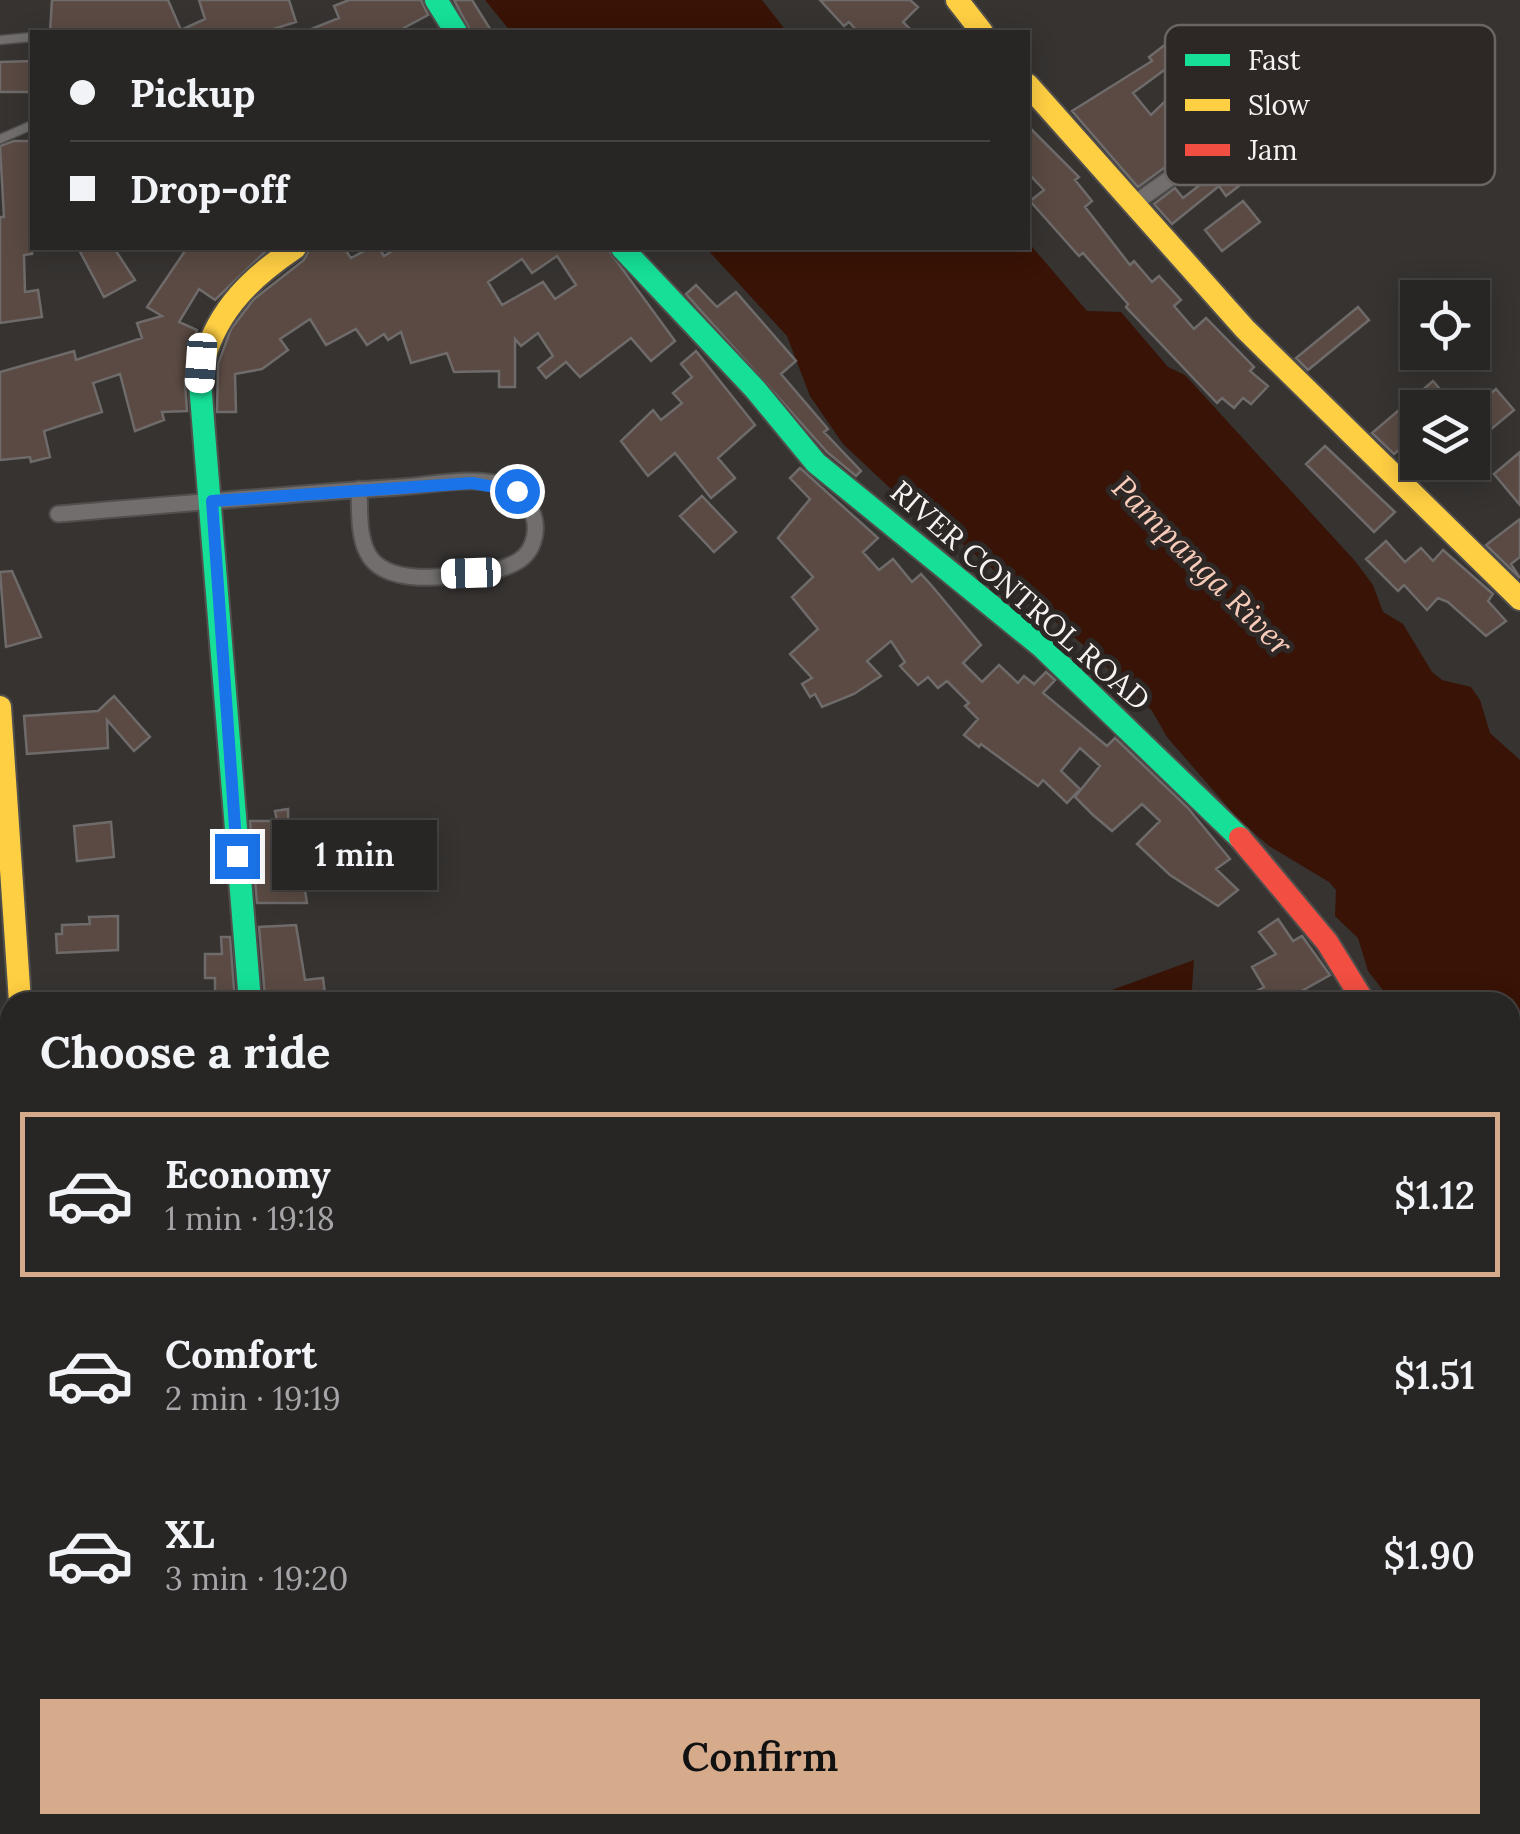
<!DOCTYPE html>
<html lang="en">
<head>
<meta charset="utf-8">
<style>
	body { margin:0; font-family:Lora,serif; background:#302e2d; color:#f1f3f6; height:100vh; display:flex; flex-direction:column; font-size:38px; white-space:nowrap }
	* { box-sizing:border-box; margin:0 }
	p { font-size:32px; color:#a5a5a7 }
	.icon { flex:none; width:55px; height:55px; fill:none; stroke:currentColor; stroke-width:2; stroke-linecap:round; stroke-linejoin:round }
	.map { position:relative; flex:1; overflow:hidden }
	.panel { position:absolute; left:0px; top:992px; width:1520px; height:842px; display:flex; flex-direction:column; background:#282625; border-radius:30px 30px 0 0; box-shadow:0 5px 25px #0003,0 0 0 2px #444342 }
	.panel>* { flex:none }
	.top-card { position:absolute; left:30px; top:30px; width:1000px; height:220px; border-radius:0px; box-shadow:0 5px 25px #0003,0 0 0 2px #444342; display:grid; align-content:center; height:220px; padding:0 40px; background:#282625 }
	.tools { position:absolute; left:1400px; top:280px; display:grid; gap:20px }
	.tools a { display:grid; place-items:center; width:90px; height:90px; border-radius:0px; background:#282625; box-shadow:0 5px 25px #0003,0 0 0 2px #444342; font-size:50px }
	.end { position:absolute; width:45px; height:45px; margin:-22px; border:12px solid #1a73e8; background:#fff; box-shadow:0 0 0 5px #fff }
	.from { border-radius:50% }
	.bubble { position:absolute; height:70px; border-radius:0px; background:#282625; box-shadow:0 5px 25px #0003,0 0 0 2px #444342; font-size:32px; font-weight:600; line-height:70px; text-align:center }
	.car { position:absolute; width:30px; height:60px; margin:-30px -15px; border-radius:12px; box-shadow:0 0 8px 2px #0007; background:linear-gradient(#fff 24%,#345 0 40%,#fff 0 76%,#345 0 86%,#fff 0) }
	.top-card b { display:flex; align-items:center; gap:35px; height:95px; font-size:38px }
	.top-card b+b { border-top:2px solid #444342 }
	.top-card i { width:25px; height:25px; background:#f1f3f6 }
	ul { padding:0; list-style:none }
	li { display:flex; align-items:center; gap:30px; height:165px; margin:0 20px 15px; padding:0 20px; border:5px solid transparent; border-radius:0px }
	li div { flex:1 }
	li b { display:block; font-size:38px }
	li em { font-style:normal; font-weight:600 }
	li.selected { border-color:#d6ab8b }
	li>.icon { width:90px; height:90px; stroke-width:1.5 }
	h2 { padding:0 40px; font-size:45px; line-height:120px }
	.button { display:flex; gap:20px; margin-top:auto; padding:20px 40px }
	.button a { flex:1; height:115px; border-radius:0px; background:#d6ab8b; color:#111; font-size:40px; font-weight:600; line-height:115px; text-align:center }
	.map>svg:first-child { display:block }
</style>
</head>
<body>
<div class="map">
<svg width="1520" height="1834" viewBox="0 0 1520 1834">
	<rect width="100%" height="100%" fill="#363331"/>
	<path fill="#433834" d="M90 1825H224L247 1829 246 1834H90Z"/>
	<path fill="#391305" d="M485 0H762L787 32H511Z
		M1028 242 1087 311 1121 312 1168 367 1185 375 1355 561 1373 585 1383 612 1403 624 1432 672 1442 680 1471 687 1480 700 1490 733 1520 760V1168L1510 1152V1002H1403L1389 998 1368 971 1358 938 1335 916 1336 890 1329 882 1269 846 1239 820 1167 737 1152 711 1088 649 941 526 905 502 843 444 810 396 787 336 706 248H1028Z
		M1194 960 1191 1002H1146L1142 992 1144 1002H1079Z
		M1520 1503V1817L1510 1822V1519Z
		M758 1825H1501L1476 1834H758Z"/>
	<path fill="#5a4a43" stroke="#6e6b6a" stroke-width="2.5" fill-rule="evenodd" d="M52 0H168L181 30 205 19 199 0H289L296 22 264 32H50Z
		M349 0H421L428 15 404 28 406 32H304L339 18 334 6Z
		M454 0H472L492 32H471Z
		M820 0H910L918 7 903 22 913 32H858L849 22 844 26Z
		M1170 41 1182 57 1133 93 1151 115 1184 83 1203 103 1221 90 1239 113 1138 187 1072 111 1152 61 1149 57Z
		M32 61V92H0V62Z
		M1028 126 1079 177 1075 180 1092 201 1085 207 1130 265 1134 261 1152 282 1159 276 1181 300 1174 306 1194 329 1206 318 1254 367 1250 371 1268 386 1251 404 1243 398 1234 408 1222 398 1217 403 1126 307 1128 304 1083 253 1079 256 1030 201 1044 190 1028 173Z
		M1281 134 1291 146 1226 196 1219 186 1172 224 1154 204 1175 188 1183 198 1244 151 1250 158Z
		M14 141H32V254L24 255 25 292 38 290 42 317 0 323V217H4L0 146Z
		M1243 201 1260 222 1222 251 1205 230Z
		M78 248H114L135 280 104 297Z
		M187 248H269L215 300 199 289 179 322 197 330 185 381 187 411 162 412 164 420 135 431 120 374 93 383 102 412 44 431 50 457 31 462 30 457 0 460V372L74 351 76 360 142 338 137 323 162 316 147 307Z
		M310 248H344L351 258 370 248H379L384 256 397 248H607L675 341 651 361 631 338 580 377 566 362 546 378 538 368 553 356 538 333 521 346 515 339V387H499V371L454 372 447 353 411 363 401 332 388 340 384 334 367 345 356 329 326 345 310 319 280 339 288 350 262 369 235 374 236 412H217L218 364 231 329 254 299 304 260ZM557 256 576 285 555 299 543 282 502 305 488 282 522 259 532 273Z
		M696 285 717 307 736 292 796 361 781 374 828 429 824 432 861 471 856 476 827 452 686 294Z
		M1358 307 1369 320 1308 370 1296 358Z
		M696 351 755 425 718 458 735 478 711 498 675 453 648 476 621 441 653 410 661 420 682 403 673 393 692 377 681 364Z
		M1433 381 1456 408H1418V434L1394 454 1372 433Z
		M1496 389 1514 410 1472 445V409Z
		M1325 446 1395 512 1374 532 1306 464Z
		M1520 452V505L1494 474Z
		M800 468 878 538 863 552 879 570 893 559 912 582 921 574 932 586 981 645 963 663 982 682 999 665 1018 683 1024 676 1034 684 1046 672 1055 680 1043 693 1107 746 1115 738 1188 808 1230 859 1216 869 1238 890 1218 906 1170 875 1137 844 1160 821 1142 804 1112 831 1093 815 1075 797 1100 766 1080 748 1061 771 1080 789 1067 803 1043 780 1038 786 981 744 979 747 964 735 978 719 965 706 969 703 947 681 938 688 928 677 918 685 900 666 905 662 891 641 867 661 881 676 854 694 822 707 815 694 810 697 802 684 812 678 790 654 818 629 792 597 813 577 778 538 810 499 790 478Z
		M702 496 736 532 714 552 680 516Z
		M1520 519V557L1511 564 1520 578 1486 545Z
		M1386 541 1405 562 1421 548 1433 561 1443 550 1493 594 1488 601 1506 621 1486 636 1448 602 1438 598 1427 610 1404 585 1398 591 1366 559Z
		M12 571 41 637 6 647 0 572Z
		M114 696 150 737 134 751 107 720 108 748 27 754 24 716 98 711Z
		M288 809 289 859 300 858 307 903H257L250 821H277L275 811Z
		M111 822 114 857 77 861 74 826Z
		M118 916V950L57 953 56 934H62V925L90 924 89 917Z
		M1278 919 1293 941 1302 936 1330 975 1282 1002H1262L1255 992 1264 987 1252 967 1276 954 1259 932Z
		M296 925 305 980 323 978 325 994 284 1000 283 996 265 997 259 927Z
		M221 937H230L235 1002H215V978H205V954H222Z"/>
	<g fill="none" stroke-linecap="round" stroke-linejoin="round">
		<defs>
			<path id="lane" d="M0 40 32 37
				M0 139 32 125
				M0 1228H10
				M0 1645H10
				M0 1799H10"/>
			<path id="street" d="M1132 205 1233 134
				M58 514C172 505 285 494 400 487 432 485 475 475 506 486 527 494 541 519 533 542 528 558 515 564 500 569 465 574 386 592 367 552 358 534 360 509 359 489
				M282 1834 283 1825"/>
			<path id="fast" d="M436 0 456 32
				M622 248 755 389 816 463 1042 647 1240 838
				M204 359 200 383 250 1002
				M71 1825V1834
				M587 1834 597 1825"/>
			<path id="slow" d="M957 0 982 32
				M1028 85 1245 329 1520 599
				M204 359C219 308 252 277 295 248
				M0 707 20 1002"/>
			<path id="jam" d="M1240 838 1327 942 1364 1002"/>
		</defs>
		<use href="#lane" stroke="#514f4d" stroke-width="11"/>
		<use href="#street" stroke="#514f4d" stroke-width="19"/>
		<use href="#fast" stroke="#514f4d" stroke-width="26"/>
		<use href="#slow" stroke="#514f4d" stroke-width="26"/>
		<use href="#jam" stroke="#514f4d" stroke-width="26"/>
		<use href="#lane" stroke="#716e6d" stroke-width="8"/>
		<use href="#street" stroke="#716e6d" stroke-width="15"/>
		<use href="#fast" stroke="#16e098" stroke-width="22"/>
		<use href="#slow" stroke="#ffcf43" stroke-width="22"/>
		<use href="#jam" stroke="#f24e42" stroke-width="22"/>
	</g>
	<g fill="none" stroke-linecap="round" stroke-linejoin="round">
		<path stroke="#1a73e8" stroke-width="12" d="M237 856 212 501 472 483 517 491"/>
	</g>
	<g text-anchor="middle" stroke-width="10" stroke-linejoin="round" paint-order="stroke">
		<g font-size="30" fill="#f7f3f2" stroke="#2d2826">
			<text transform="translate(1020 596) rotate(41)" y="10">RIVER CONTROL ROAD</text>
		</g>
		<g font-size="32" font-style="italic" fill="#f9cbb9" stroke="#2d2826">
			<text transform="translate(1202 566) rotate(45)" y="11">Pampanga River</text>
		</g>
	</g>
	<rect x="1165" y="25" width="330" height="160" rx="15" fill="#2d2826" stroke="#6a6563" stroke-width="2.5"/>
	<rect x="1185" y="54" width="45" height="12" fill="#16e098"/>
	<rect x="1185" y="99" width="45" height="12" fill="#ffcf43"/>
	<rect x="1185" y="144" width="45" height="12" fill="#f24e42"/>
	<g font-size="28" fill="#f7f3f2">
		<text x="1248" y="70">Fast</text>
		<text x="1248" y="115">Slow</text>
		<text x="1248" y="160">Jam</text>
	</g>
</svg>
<div class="tools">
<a><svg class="icon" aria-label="locate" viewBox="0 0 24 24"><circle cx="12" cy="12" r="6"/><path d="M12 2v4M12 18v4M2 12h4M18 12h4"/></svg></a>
<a><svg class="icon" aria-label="layers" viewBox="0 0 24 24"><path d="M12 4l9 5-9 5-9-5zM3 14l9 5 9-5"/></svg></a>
</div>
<i class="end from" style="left:517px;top:491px"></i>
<i class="end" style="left:237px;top:856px"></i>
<div class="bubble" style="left:272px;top:820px;width:165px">1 min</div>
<i class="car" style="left:201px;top:363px;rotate:184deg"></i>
<i class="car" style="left:471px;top:573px;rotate:268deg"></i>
<div class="top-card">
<b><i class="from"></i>Pickup</b>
<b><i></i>Drop-off</b>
</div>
<section class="panel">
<h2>Choose a ride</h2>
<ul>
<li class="selected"><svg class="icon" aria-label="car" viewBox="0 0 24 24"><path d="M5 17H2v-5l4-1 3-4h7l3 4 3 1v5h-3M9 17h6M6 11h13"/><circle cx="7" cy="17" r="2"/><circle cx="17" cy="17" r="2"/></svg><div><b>Economy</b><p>1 min · 19:18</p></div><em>$1.12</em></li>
<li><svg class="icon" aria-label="car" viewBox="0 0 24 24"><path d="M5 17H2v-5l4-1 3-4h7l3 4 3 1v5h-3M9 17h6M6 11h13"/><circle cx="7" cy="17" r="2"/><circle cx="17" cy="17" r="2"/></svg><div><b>Comfort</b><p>2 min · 19:19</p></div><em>$1.51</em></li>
<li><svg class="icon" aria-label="car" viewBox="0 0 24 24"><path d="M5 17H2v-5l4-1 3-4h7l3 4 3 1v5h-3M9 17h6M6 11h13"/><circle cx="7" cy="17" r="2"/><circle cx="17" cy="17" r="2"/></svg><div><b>XL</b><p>3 min · 19:20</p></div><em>$1.90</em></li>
</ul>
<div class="button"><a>Confirm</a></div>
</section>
</div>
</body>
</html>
